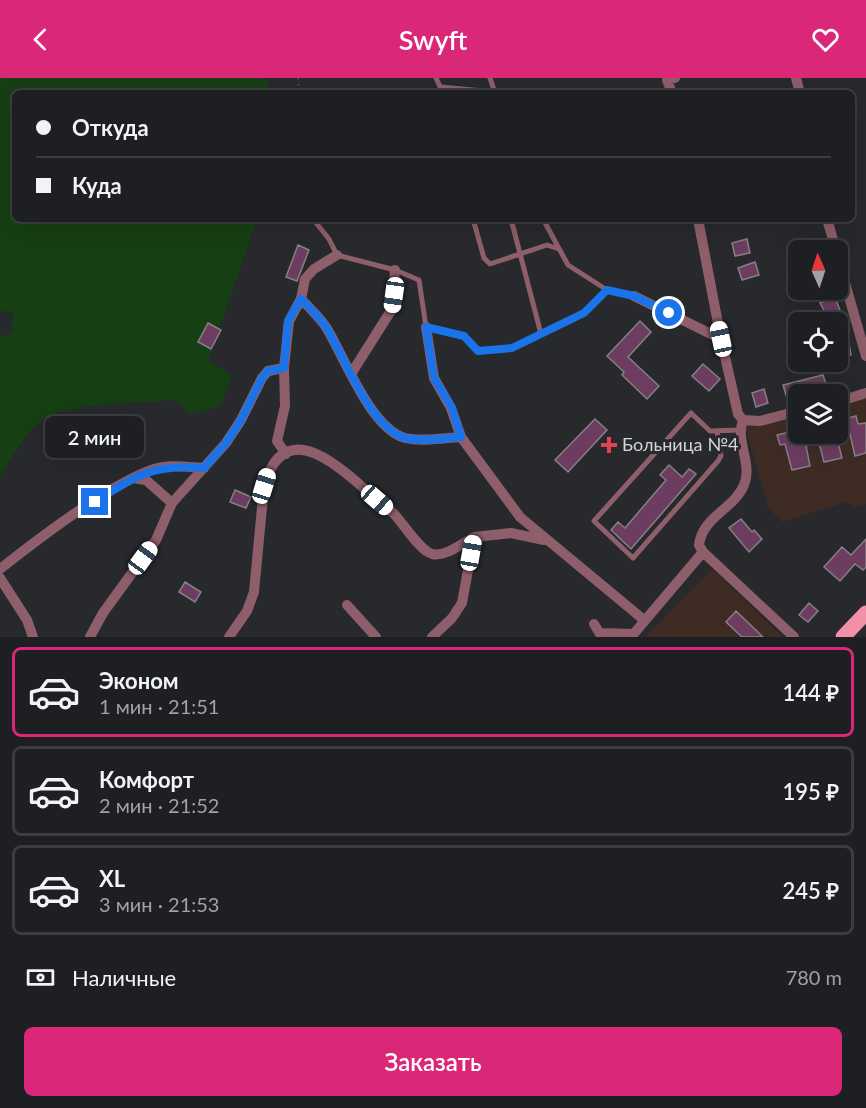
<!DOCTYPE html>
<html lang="ru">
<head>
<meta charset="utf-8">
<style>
	body { margin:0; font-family:Lato,sans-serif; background:#2a2c2f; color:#f1f3f6; height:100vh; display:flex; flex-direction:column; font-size:22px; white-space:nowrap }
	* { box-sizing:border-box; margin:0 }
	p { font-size:20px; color:#a0a2a5 }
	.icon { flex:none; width:33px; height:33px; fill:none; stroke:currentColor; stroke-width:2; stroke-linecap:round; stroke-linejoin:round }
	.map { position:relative; height:559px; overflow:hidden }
	.sheet { display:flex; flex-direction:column; background:#1d1f22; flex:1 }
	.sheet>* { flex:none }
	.top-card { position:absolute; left:12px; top:12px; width:843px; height:132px; border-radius:9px; box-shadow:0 6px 24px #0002,0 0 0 2px #3b3d40; display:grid; align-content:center; height:132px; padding:0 24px; background:#1d1f22 }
	.needle { width:39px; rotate:357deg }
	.tools { position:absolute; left:788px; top:162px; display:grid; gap:12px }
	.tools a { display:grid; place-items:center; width:60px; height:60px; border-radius:9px; background:#1d1f22; box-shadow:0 6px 24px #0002,0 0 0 2px #3b3d40; font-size:30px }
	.end { position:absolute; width:27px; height:27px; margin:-14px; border:8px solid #1a73e8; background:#fff; box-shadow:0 0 0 3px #fff }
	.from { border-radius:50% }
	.bubble { position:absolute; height:42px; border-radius:9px; background:#1d1f22; box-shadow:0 6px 24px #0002,0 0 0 2px #3b3d40; font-size:20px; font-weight:600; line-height:42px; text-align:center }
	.car { position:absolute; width:18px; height:36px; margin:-18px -9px; border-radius:8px; box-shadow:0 0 4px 2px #0007; background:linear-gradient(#fff 24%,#345 0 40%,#fff 0 76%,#345 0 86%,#fff 0) }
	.top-card b { display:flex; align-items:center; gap:21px; height:57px; font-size:22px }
	.top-card b+b { border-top:2px solid #3b3d40 }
	.top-card i { width:15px; height:15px; background:#f1f3f6 }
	ul { padding:10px 0 0; list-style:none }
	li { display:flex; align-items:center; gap:18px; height:90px; margin:0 12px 9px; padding:0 12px; border:3px solid #3b3d40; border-radius:9px }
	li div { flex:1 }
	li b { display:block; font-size:22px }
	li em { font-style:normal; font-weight:600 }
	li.current { border-color:#db2777 }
	li>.icon { width:54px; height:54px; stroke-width:1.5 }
	.pay { display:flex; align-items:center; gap:15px; height:66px; padding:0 24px; font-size:22px }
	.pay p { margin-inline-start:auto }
	.cta { display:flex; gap:12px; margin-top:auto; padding:12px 24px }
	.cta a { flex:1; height:69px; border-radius:9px; background:#db2777; color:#fff; font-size:24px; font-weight:600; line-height:69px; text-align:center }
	header { display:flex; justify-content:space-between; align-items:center; height:78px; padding:0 24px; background:#db2777; color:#fff; font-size:27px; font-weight:600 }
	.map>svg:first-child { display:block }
</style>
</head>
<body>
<header><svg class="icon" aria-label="back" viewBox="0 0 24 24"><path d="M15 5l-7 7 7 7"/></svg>Swyft<svg class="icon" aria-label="heart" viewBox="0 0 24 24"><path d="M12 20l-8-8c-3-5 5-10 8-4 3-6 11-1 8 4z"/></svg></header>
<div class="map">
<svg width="866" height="559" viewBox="0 0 866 559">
	<rect width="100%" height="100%" fill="#27292d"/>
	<path fill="#3e2c24" d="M866 320V426L856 429 846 424 782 444 768 429 745 348 798 336V356H837V327Z
		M712 491 783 559H645Z"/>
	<path fill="#173f14" d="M0 0H266L270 15H15V141H257L208 283 232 297 222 325 206 333 189 335 175 322C143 325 70 325 45 340 28 350 10 382 0 399V260L12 255 13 235 0 232Z"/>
	<path fill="#6d3d61" stroke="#858084" stroke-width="1.5" d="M747 161 750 175 735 178 732 165Z
		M298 167 309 172 297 203 286 199Z
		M755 184 759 197 742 202 738 190Z
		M835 219 846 248 837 252V244H830L820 225Z
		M640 243 651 254 628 279 659 308 647 321 622 297 624 294 607 278Z
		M208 245 221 252 211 271 198 264Z
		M848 260 851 277 840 279 837 262Z
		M703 286 720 301 709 313 692 298Z
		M823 297 828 313 815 316 813 312 787 320 783 307Z
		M764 311 768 325 756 329 752 315Z
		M856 338 858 346 866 345V375L855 378 850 356 837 359V343Z
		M595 341 607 352 568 394 555 382Z
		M798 352V356H836L842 380 824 384 819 365 806 368 810 388 792 392 785 366 780 367 777 357Z
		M669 387 682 399 689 391 696 396 631 471 611 452 618 444 625 450 666 402 660 397Z
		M235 412 251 419 246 430 230 424Z
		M741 441 752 454 754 452 762 461 749 474 729 450Z
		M866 461V489L863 492 855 486 840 503 824 489 842 469 851 477Z
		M185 504 201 514 195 524 179 514Z
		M809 525 818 533 808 544 799 537Z
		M736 533 763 559H742L726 544Z"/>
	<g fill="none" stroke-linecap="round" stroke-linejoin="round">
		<path stroke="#5c5e61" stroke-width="1.5" stroke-dasharray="1.5 4.5" stroke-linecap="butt" d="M298 0 299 15"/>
		<path stroke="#8e5e6a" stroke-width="5" d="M436 0 443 15
			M490 0 495 15
			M441 9 494 14
			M313 141 329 161 337 177 395 192 419 202 426 249 464 258 478 273 511 270 584 235 607 212 634 218
			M473 141 484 180 490 186 547 167 559 171
			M511 141 541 256
			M543 141 568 187 607 212
			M717 353 721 378 718 383 633 480 594 443 691 335 710 353 740 352"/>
		<path stroke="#8e5e6a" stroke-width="10" d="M796 0 800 15
			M672 15 667 2 675 0
			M698 141 721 261
			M827 141 836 172
			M837 177 866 278
			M634 218 721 261 738 336 743 342 760 343 798 333
			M301 221C310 230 319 239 326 249 344 278 370 350 405 360 422 364 444 360 461 359L520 439 644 542
			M426 249 434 300 451 330 461 359
			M351 296 392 231 395 192
			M837 324 866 315
			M743 342C735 364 753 386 744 407 734 431 702 439 699 467L703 474 794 559
			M286 376 277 363 285 328 284 290 289 243 301 221 305 201 314 191 337 177
			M133 400 146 402 172 425
			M474 459 511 455 544 462
			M0 491C38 461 109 406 154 391 169 386 188 389 204 390
			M0 500 27 542 33 559
			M347 527 376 559
			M594 546 602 559
			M602 555 633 556
			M90 559 103 535 156 462 172 425 226 365 241 342 262 300 268 293 284 290
			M229 559 247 533 254 514 264 408C282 345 326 377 359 406 370 416 383 425 394 436 403 445 420 473 432 476 446 479 463 465 474 459L462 525 452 540 432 559
			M631 559 703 474"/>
		<path stroke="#f290aa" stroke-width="15" d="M843 559 866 535"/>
	</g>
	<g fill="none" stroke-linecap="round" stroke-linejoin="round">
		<path stroke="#1a73e8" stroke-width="8" d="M95 424C136 397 153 386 204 390L226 365 241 342 262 300 268 293 284 290 288 243 301 221C310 230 319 239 326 249 344 278 370 350 405 360 422 364 444 360 461 359L452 330 434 300 426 249 464 258 478 273 512 270 584 235 607 212 634 218 669 235"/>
	</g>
	<path fill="#e0444e" stroke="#27292d" stroke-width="2" d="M606 358h6v6h6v6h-6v6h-6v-6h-6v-6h6z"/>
	<g text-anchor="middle" stroke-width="6" stroke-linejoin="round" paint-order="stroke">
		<g font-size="18" fill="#d2d4d6" stroke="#27292d" text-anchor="start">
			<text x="622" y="373">Больница №4</text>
		</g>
	</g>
</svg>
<div class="tools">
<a><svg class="needle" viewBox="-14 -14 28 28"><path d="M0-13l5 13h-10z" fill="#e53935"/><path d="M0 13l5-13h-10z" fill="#a0a2a5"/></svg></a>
<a><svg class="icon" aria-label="locate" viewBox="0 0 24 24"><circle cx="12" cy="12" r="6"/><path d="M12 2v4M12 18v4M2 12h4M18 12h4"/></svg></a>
<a><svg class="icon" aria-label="layers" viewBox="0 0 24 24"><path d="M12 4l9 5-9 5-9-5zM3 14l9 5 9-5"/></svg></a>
</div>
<i class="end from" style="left:669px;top:235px"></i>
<i class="end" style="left:95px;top:424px"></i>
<div class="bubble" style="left:45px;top:338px;width:99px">2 мин</div>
<i class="car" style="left:394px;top:217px;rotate:188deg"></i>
<i class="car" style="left:721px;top:261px;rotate:348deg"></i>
<i class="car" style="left:264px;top:408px;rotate:17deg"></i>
<i class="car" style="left:377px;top:422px;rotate:131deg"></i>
<i class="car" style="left:471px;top:475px;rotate:10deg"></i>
<i class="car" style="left:143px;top:480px;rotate:36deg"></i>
<div class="top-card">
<b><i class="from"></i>Откуда</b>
<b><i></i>Куда</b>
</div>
</div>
<section class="sheet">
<ul>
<li class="current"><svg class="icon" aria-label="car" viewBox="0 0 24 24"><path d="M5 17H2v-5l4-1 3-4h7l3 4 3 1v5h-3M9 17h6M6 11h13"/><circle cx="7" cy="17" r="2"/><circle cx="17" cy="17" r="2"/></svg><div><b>Эконом</b><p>1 мин · 21:51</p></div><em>144 ₽</em></li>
<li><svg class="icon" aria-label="car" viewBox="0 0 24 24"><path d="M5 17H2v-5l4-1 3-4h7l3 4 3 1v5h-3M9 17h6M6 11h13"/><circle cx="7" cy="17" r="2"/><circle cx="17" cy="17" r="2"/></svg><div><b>Комфорт</b><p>2 мин · 21:52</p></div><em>195 ₽</em></li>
<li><svg class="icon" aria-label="car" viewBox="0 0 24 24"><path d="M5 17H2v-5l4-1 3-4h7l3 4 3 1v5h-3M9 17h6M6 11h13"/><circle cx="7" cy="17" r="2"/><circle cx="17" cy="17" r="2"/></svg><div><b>XL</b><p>3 мин · 21:53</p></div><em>245 ₽</em></li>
</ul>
<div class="pay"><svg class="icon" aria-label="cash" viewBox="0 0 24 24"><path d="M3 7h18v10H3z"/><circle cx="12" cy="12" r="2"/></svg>Наличные<p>780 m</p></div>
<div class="cta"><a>Заказать</a></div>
</section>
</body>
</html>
